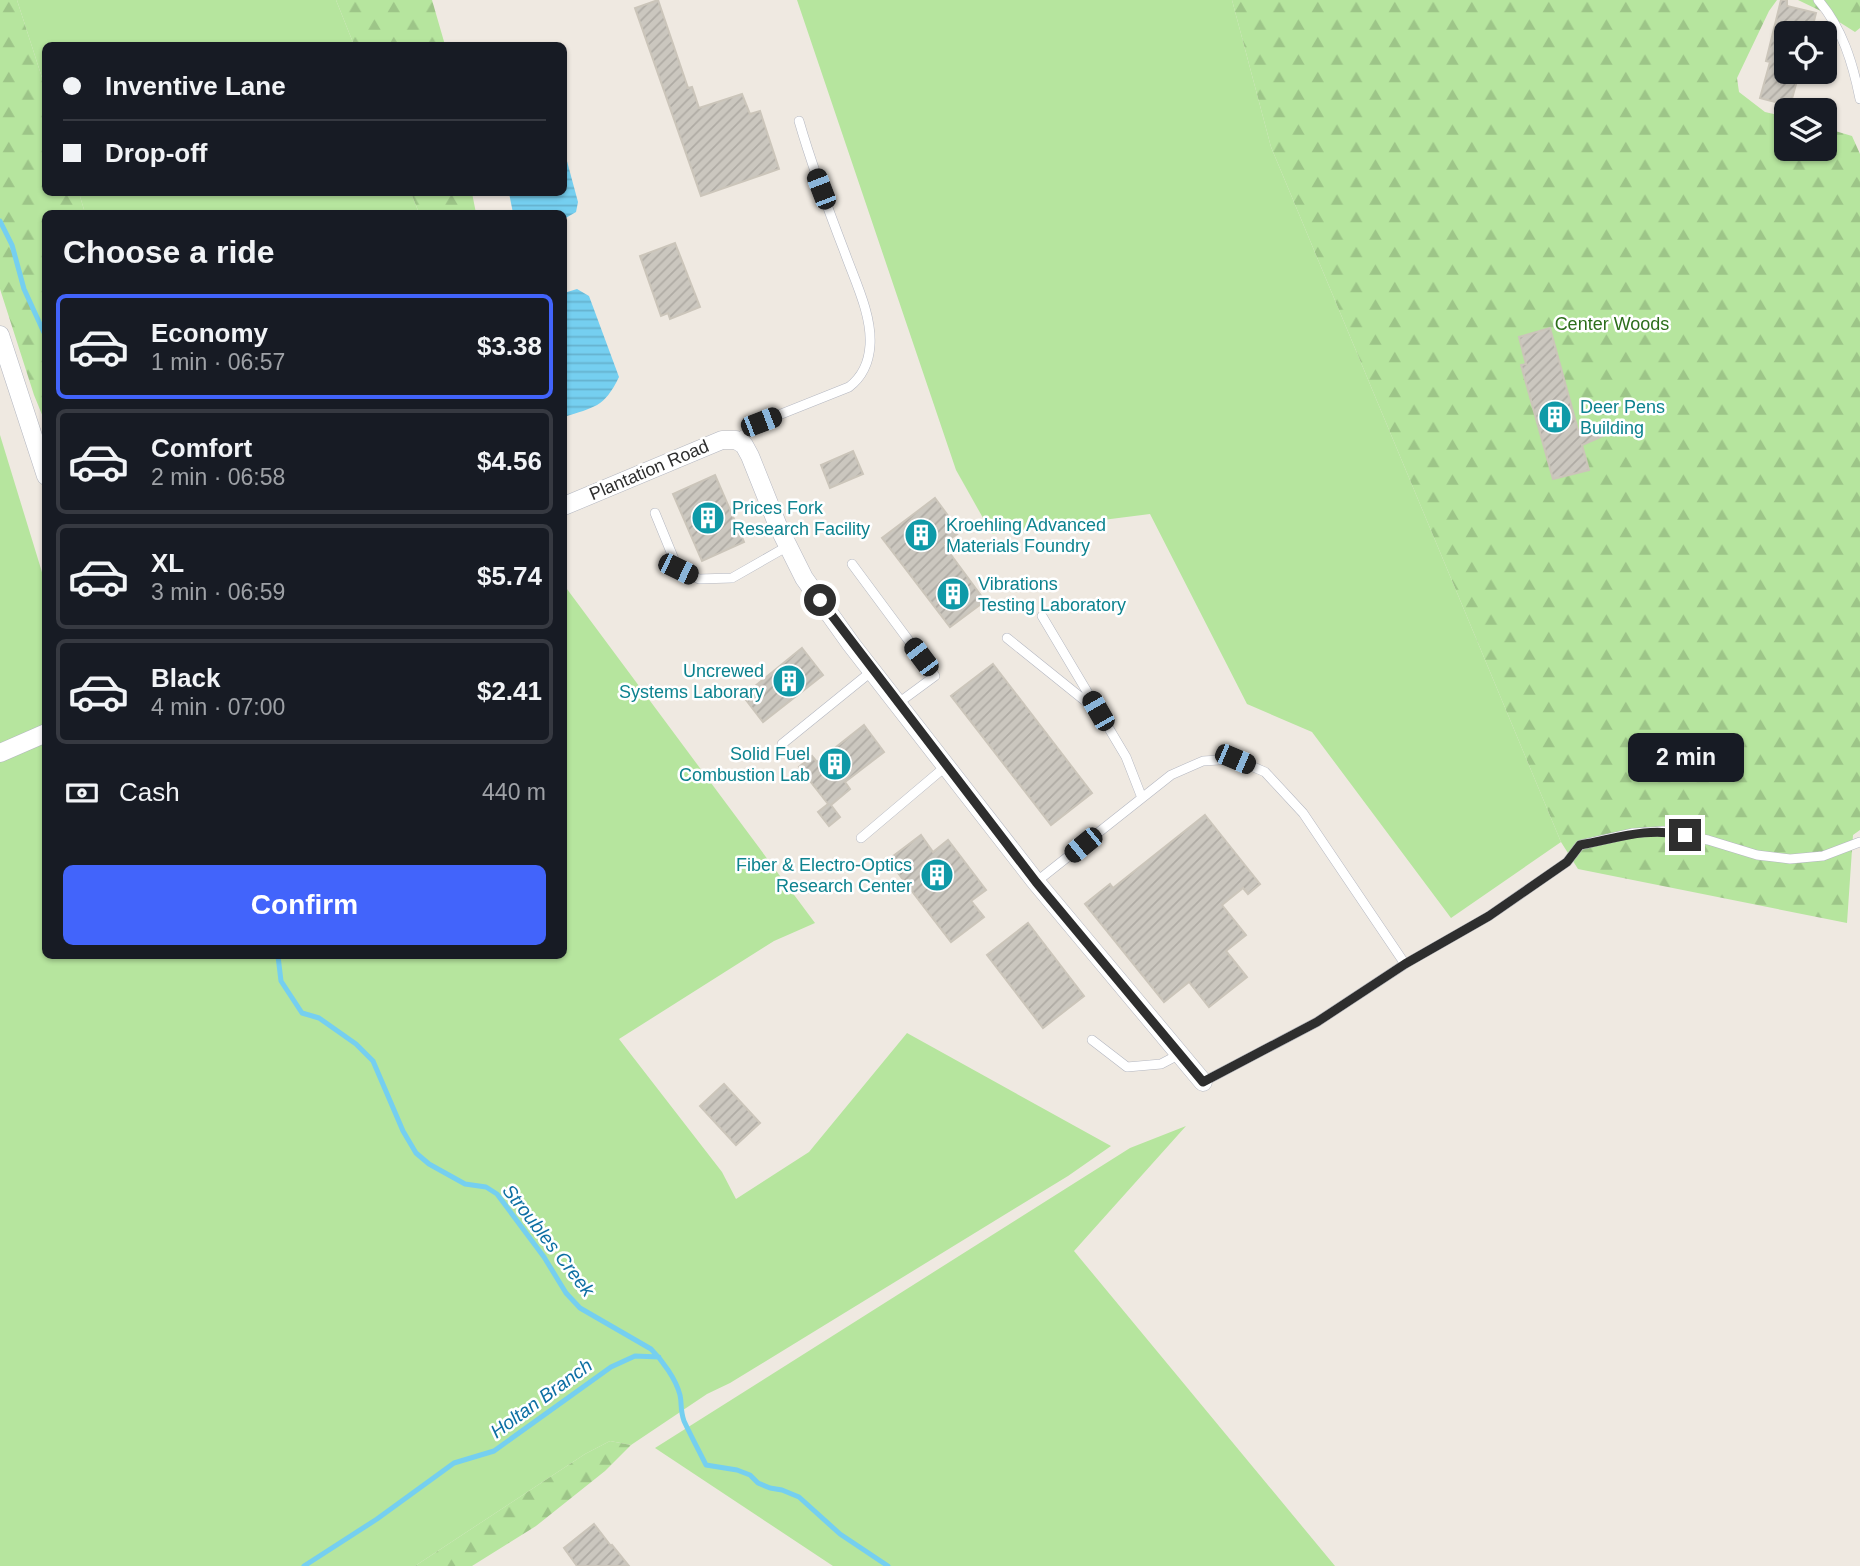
<!DOCTYPE html>
<html lang="en">
<head>
<meta charset="utf-8">
<style>
	body { margin:0; font-family:Arial,sans-serif; background:#242831; color:#f1f3f6; height:100vh; display:flex; flex-direction:column; font-size:26px; white-space:nowrap }
	* { box-sizing:border-box; margin:0 }
	p { font-size:23px; color:#9ea1a6 }
	.icon { flex:none; width:38px; height:38px; fill:none; stroke:currentColor; stroke-width:2; stroke-linecap:round; stroke-linejoin:round }
	.map { position:relative; flex:1; overflow:hidden }
	.sheet { position:absolute; left:42px; top:210px; width:525px; height:749px; display:flex; flex-direction:column; background:#171b24; border-radius:10px; box-shadow:0 2px 5px #0004 }
	.sheet>* { flex:none }
	.top-card { position:absolute; left:42px; top:42px; width:525px; height:154px; border-radius:10px; box-shadow:0 2px 5px #0004; display:grid; align-content:center; height:154px; padding:0 21px; background:#171b24 }
	.tools { position:absolute; left:1774px; top:21px; display:grid; gap:14px }
	.tools a { display:grid; place-items:center; width:63px; height:63px; border-radius:10px; background:#171b24; box-shadow:0 2px 5px #0004; font-size:35px }
	.end { position:absolute; width:32px; height:32px; margin:-16px; border:9px solid #2e2e2e; background:#fff; box-shadow:0 0 0 4px #fff }
	.from { border-radius:50% }
	.bubble { position:absolute; height:49px; border-radius:10px; background:#171b24; box-shadow:0 2px 5px #0004; font-size:23px; font-weight:700; line-height:49px; text-align:center }
	.car { position:absolute; width:21px; height:42px; margin:-21px -10px; border-radius:9px; box-shadow:0 0 5px 2px #0007; background:linear-gradient(#222 24%,#8ab4d8 0 40%,#222 0 76%,#8ab4d8 0 86%,#222 0) }
	.top-card b { display:flex; align-items:center; gap:24px; height:66px; font-size:26px }
	.top-card b+b { border-top:2px solid #363941 }
	.top-card i { width:18px; height:18px; background:#f1f3f6 }
	ul { padding:0; list-style:none }
	li { display:flex; align-items:center; gap:21px; height:105px; margin:0 14px 10px; padding:0 7px; border:4px solid #363941; border-radius:10px }
	li div { flex:1 }
	li b { display:block; font-size:26px }
	li em { font-style:normal; font-weight:700 }
	li.selected { border-color:#4264fb }
	li>.icon { width:63px; height:63px; stroke-width:1.5 }
	h2 { padding:0 21px; font-size:32px; line-height:84px }
	.pay { display:flex; align-items:center; gap:18px; height:77px; padding:0 21px; font-size:26px }
	.pay p { margin-inline-start:auto }
	.action { display:flex; gap:14px; margin-top:auto; padding:14px 21px }
	.action a { flex:1; height:80px; border-radius:10px; background:#4264fb; color:#fff; font-size:28px; font-weight:700; line-height:80px; text-align:center }
	.map>svg:first-child { display:block }
</style>
</head>
<body>
<div class="map">
<svg width="1860" height="1566" viewBox="0 0 1860 1566">
	<defs>
		<pattern id="forest-firs" width="22" height="20" patternUnits="userSpaceOnUse" patternTransform="scale(1.75)"><rect width="22" height="20" fill="#b6e59e"/><path d="M5 1l3.5 6h-7zM16 11l3.5 6h-7z" fill="#9dc588"/></pattern>
		<pattern id="water-rules" width="6" height="5" patternUnits="userSpaceOnUse" patternTransform="scale(1.75)"><rect width="6" height="5" fill="#75cff0"/><path d="M0 2.5h6" fill="none" stroke="#66b2ce"/></pattern>
		<pattern id="building-hatch" width="6" height="6" patternUnits="userSpaceOnUse" patternTransform="scale(1.75)"><rect width="6" height="6" fill="#cbc7bf"/><path d="M-1 1l2-2M0 6l6-6M5 7l2-2" fill="none" stroke="#afaba4"/></pattern>
	</defs>
	<rect width="100%" height="100%" fill="#efe9e1"/>
	<path fill="#b6e59e" d="M17 0H336L354 45 46 46 45 87Z
		M797 0H1232L1271 147 1561 842 1451 918 1312 732 1247 704 1150 514 992 534 956 470Z
		M79 193H411L419 213H85Z
		M0 435 45 582 46 956H564V585L815 923 774 941 619 1039 722 1172 736 1199 809 1152 907 1033 1111 1146 1068 1176 730 1383 707 1394 631 1445 610 1441 585 1454 415 1566H0Z
		M1186 1126 1074 1251 1335 1566H833L655 1448 1130 1148Z"/>
	<path fill="url(#forest-firs)" d="M0 0H17L45 87 46 192 79 193 85 213 46 214 45 422 34 395 0 289Z
		M336 0H432L445 45H354Z
		M1232 0H1777L1769 11 1737 78 1739 92 1765 112 1787 117V149H1825V128L1852 136 1860 154V830L1853 835 1847 923 1578 869 1561 842 1271 147Z
		M1798 0H1860V28L1855 32 1825 13Z
		M411 193H472L476 213H419Z
		M610 1441 631 1445 605 1471 536 1526 472 1566H415L585 1454Z"/>
	<path fill="url(#water-rules)" d="M564 150 578 202 576 212 564 219V214L513 213 509 193 564 192Z
		M577 289 589 296 619 377C604 408 594 407 564 417V293Z"/>
	<g fill="none" stroke-linecap="round" stroke-linejoin="round">
		<path stroke="#75cff0" stroke-width="5" d="M0 221 12 245 24 289 46 337
			M278 956 281 981 302 1013 319 1018 356 1044 373 1061 403 1131 416 1153 429 1164 465 1184 486 1187 497 1194 544 1257 566 1293 580 1308 651 1349C662 1360 676 1379 680 1395 682 1404 680 1410 684 1421 691 1436 699 1451 706 1465L737 1470 750 1475 758 1483 770 1488 782 1490 799 1497 840 1534 888 1566
			M304 1566 377 1519 454 1463 494 1451 611 1367 635 1356 659 1357"/>
	</g>
	<path fill="url(#building-hatch)" stroke="#cbc5ba" stroke-width="2" d="M658 0 688 88 692 87 699 108 742 94 750 114 760 111 779 169 701 196 635 8Z
		M1781 0H1787V6L1816 13 1811 33H1787V74L1798 77 1790 106 1760 98 1770 62 1766 61Z
		M675 243 700 307 670 319 668 313 661 316 640 256Z
		M1550 328 1578 430 1619 429 1582 445 1589 470 1553 479 1521 365 1526 364 1519 337Z
		M853 451 863 474 830 488 821 465Z
		M715 475 744 542 702 561 673 494Z
		M935 498 960 532 943 544 985 601 950 627 882 538Z
		M802 648 823 675 763 722 746 700 757 691 754 687Z
		M993 664 1092 793 1051 825 951 696Z
		M864 725 884 752 845 782 850 789 831 805 840 817 829 826 818 812 828 804 799 767 812 756 817 762Z
		M1708 749 1710 777 1658 781 1656 753Z
		M1205 815 1260 884 1248 894 1243 888 1222 905 1246 935 1226 951 1247 977 1209 1007 1189 982 1164 1002 1085 904 1110 884 1113 888Z
		M921 835 933 852 948 840 986 890 971 901 984 917 951 942 888 860Z
		M1028 923 1084 996 1043 1028 987 955Z
		M724 1084 760 1123 736 1145 700 1106Z
		M594 1524 611 1546 612 1545 629 1566H577L564 1548Z"/>
	<g fill="none" stroke-linecap="round" stroke-linejoin="round">
		<defs>
			<path id="lane" d="M1818 0C1842 27 1853 64 1860 99
				M736 440 761 422 849 387C862 377 869 362 870 345 872 315 855 281 845 253 828 209 812 166 799 121
				M655 513 678 569 699 579 732 578 788 546
				M852 564 935 676 897 704
				M1042 616 1126 757 1142 798
				M1007 638 1094 708
				M782 744 872 671
				M861 838 945 767
				M1036 882 1171 775 1203 761 1235 759 1265 772 1303 813 1405 964
				M1092 1040 1127 1067 1161 1064 1180 1054
				M1203 1082 1317 1022 1405 964 1489 916 1567 862 1580 845 1633 833 1663 831 1708 840 1757 855 1790 859 1823 856 1860 842"/>
			<path id="street" d="M0 335 46 476
				M564 506 722 440H736L744 445 750 456 778 526 804 578 851 644 1036 882 1203 1082
				M0 753 46 733"/>
		</defs>
		<use href="#lane" stroke="#b4b7c1" stroke-width="10"/>
		<use href="#street" stroke="#b4b7c1" stroke-width="19"/>
		<use href="#lane" stroke="#fff" stroke-width="9"/>
		<use href="#street" stroke="#fff" stroke-width="18"/>
	</g>
	<g fill="none" stroke-linecap="round" stroke-linejoin="round">
		<path stroke="#2e2e2e" stroke-width="9" d="M820 600 1036 882 1203 1082 1317 1022 1405 964 1489 916 1567 862 1580 845C1619 838 1645 827 1685 835"/>
	</g>
	<defs>
		<symbol id="building-disc" viewBox="-11 -11 22 22"><circle r="9.5" fill="#0f9aa8" stroke="#fff"/><path d="M-4-6H4V6H1V3H-1V6H-4ZM-2.5-4.3h1.7v1.8h-1.7ZM.8-4.3h1.7v1.8H.8ZM-2.5-1h1.7V.8h-1.7ZM.8-1h1.7V.8H.8Z" fill="#fff"/></symbol>
	</defs>
	<g fill-rule="evenodd">
		<use href="#building-disc" x="1536" y="398" width="38" height="38"/>
		<use href="#building-disc" x="689" y="499" width="38" height="38"/>
		<use href="#building-disc" x="902" y="516" width="38" height="38"/>
		<use href="#building-disc" x="934" y="575" width="38" height="38"/>
		<use href="#building-disc" x="770" y="662" width="38" height="38"/>
		<use href="#building-disc" x="816" y="745" width="38" height="38"/>
		<use href="#building-disc" x="918" y="856" width="38" height="38"/>
	</g>
	<g text-anchor="middle" stroke-width="5" stroke-linejoin="round" paint-order="stroke">
		<g font-size="18" fill="#2c6e1b" stroke="#fff">
			<text x="1612" y="330">Center Woods</text>
		</g>
		<g font-size="18" fill="#0d838f" stroke="#fff" text-anchor="start">
			<text x="1580" y="413">Deer Pens<tspan x="1580" dy="21">Building</tspan></text>
			<text x="732" y="514">Prices Fork<tspan x="732" dy="21">Research Facility</tspan></text>
			<text x="946" y="531">Kroehling Advanced<tspan x="946" dy="21">Materials Foundry</tspan></text>
			<text x="978" y="590">Vibrations<tspan x="978" dy="21">Testing Laboratory</tspan></text>
			<text x="764" y="677" text-anchor="end">Uncrewed<tspan x="764" dy="21">Systems Laborary</tspan></text>
			<text x="810" y="760" text-anchor="end">Solid Fuel<tspan x="810" dy="21">Combustion Lab</tspan></text>
			<text x="912" y="871" text-anchor="end">Fiber &amp; Electro-Optics<tspan x="912" dy="21">Research Center</tspan></text>
		</g>
		<g font-size="18" fill="#2e2e2e" stroke="#fff">
			<text transform="translate(649 470) rotate(-23)" y="6">Plantation Road</text>
		</g>
		<g font-size="19" font-style="italic" fill="#0d6fa3" stroke="#fff">
			<text transform="translate(549 1240) rotate(52)" y="7">Stroubles Creek</text>
			<text transform="translate(541 1398) rotate(-36)" y="7">Holtan Branch</text>
		</g>
	</g>
</svg>
<div class="tools">
<a><svg class="icon" aria-label="locate" viewBox="0 0 24 24"><circle cx="12" cy="12" r="6"/><path d="M12 2v4M12 18v4M2 12h4M18 12h4"/></svg></a>
<a><svg class="icon" aria-label="layers" viewBox="0 0 24 24"><path d="M12 4l9 5-9 5-9-5zM3 14l9 5 9-5"/></svg></a>
</div>
<i class="end from" style="left:820px;top:600px"></i>
<i class="end" style="left:1685px;top:835px"></i>
<div class="bubble" style="left:1628px;top:733px;width:116px">2 min</div>
<i class="car" style="left:821px;top:189px;rotate:339deg"></i>
<i class="car" style="left:761px;top:422px;rotate:69deg"></i>
<i class="car" style="left:678px;top:569px;rotate:116deg"></i>
<i class="car" style="left:921px;top:657px;rotate:323deg"></i>
<i class="car" style="left:1098px;top:711px;rotate:330deg"></i>
<i class="car" style="left:1235px;top:759px;rotate:113deg"></i>
<i class="car" style="left:1083px;top:845px;rotate:231deg"></i>
<div class="top-card">
<b><i class="from"></i>Inventive Lane</b>
<b><i></i>Drop-off</b>
</div>
<section class="sheet">
<h2>Choose a ride</h2>
<ul>
<li class="selected"><svg class="icon" aria-label="car" viewBox="0 0 24 24"><path d="M5 17H2v-5l4-1 3-4h7l3 4 3 1v5h-3M9 17h6M6 11h13"/><circle cx="7" cy="17" r="2"/><circle cx="17" cy="17" r="2"/></svg><div><b>Economy</b><p>1 min · 06:57</p></div><em>$3.38</em></li>
<li><svg class="icon" aria-label="car" viewBox="0 0 24 24"><path d="M5 17H2v-5l4-1 3-4h7l3 4 3 1v5h-3M9 17h6M6 11h13"/><circle cx="7" cy="17" r="2"/><circle cx="17" cy="17" r="2"/></svg><div><b>Comfort</b><p>2 min · 06:58</p></div><em>$4.56</em></li>
<li><svg class="icon" aria-label="car" viewBox="0 0 24 24"><path d="M5 17H2v-5l4-1 3-4h7l3 4 3 1v5h-3M9 17h6M6 11h13"/><circle cx="7" cy="17" r="2"/><circle cx="17" cy="17" r="2"/></svg><div><b>XL</b><p>3 min · 06:59</p></div><em>$5.74</em></li>
<li><svg class="icon" aria-label="car" viewBox="0 0 24 24"><path d="M5 17H2v-5l4-1 3-4h7l3 4 3 1v5h-3M9 17h6M6 11h13"/><circle cx="7" cy="17" r="2"/><circle cx="17" cy="17" r="2"/></svg><div><b>Black</b><p>4 min · 07:00</p></div><em>$2.41</em></li>
</ul>
<div class="pay"><svg class="icon" aria-label="cash" viewBox="0 0 24 24"><path d="M3 7h18v10H3z"/><circle cx="12" cy="12" r="2"/></svg>Cash<p>440 m</p></div>
<div class="action"><a>Confirm</a></div>
</section>
</div>
</body>
</html>
